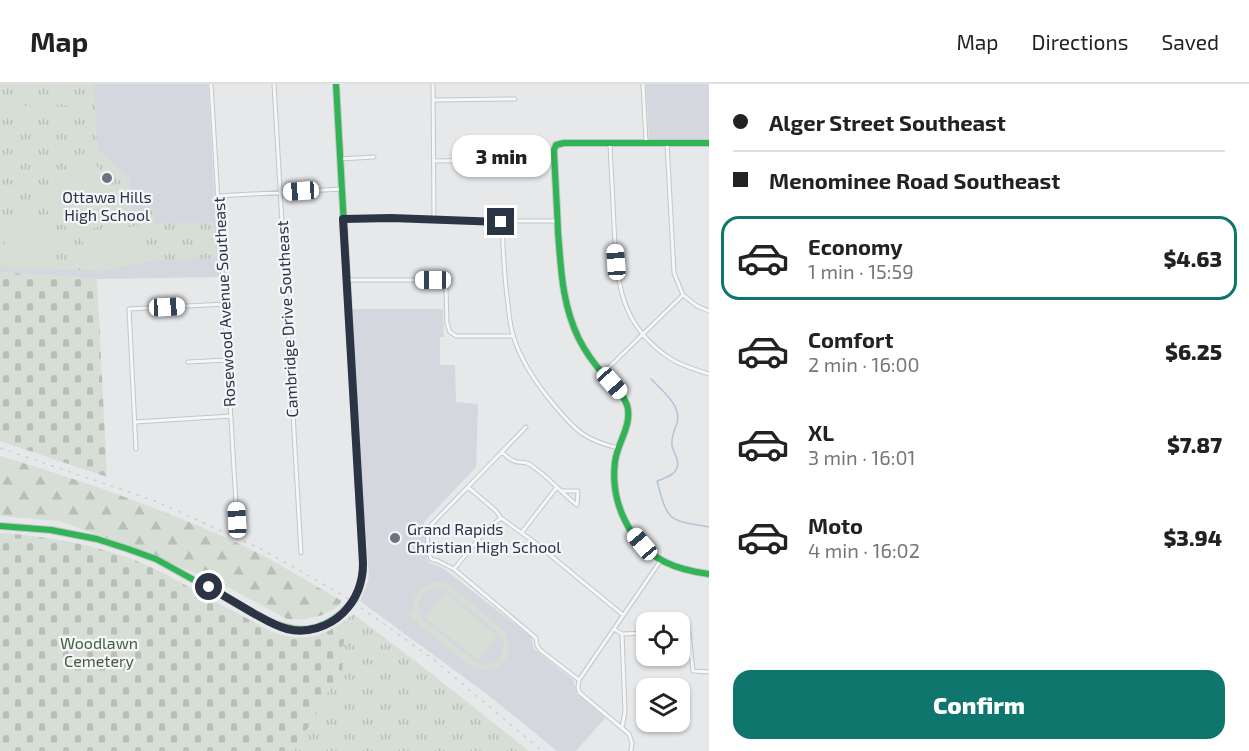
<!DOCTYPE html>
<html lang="en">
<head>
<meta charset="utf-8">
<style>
	body { margin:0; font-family:"Exo 2",sans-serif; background:#f2f2f2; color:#222; height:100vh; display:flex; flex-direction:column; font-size:22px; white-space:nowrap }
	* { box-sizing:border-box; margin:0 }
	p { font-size:20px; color:#767676 }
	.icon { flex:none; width:33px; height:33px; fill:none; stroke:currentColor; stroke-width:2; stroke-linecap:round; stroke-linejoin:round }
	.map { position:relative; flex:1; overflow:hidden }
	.side { display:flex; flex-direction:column; background:#fff; width:540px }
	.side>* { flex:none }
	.guide { display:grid; align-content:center; height:132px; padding:0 24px; background:#fff }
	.buttons { position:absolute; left:636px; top:528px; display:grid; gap:12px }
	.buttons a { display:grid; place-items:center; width:54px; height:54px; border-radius:12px; background:#fff; box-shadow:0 2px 4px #0004; font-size:30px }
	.end { position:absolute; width:27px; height:27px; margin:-14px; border:8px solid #2b3445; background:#fff; box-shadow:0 0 0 3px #fff }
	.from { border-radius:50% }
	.bubble { position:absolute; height:42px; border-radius:18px; background:#fff; box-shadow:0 2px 4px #0004; font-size:20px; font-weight:800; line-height:42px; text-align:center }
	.car { position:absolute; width:18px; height:36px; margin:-18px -9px; border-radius:8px; box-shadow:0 0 4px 2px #0007; background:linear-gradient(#fff 24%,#345 0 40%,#fff 0 76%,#345 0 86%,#fff 0) }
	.guide b { display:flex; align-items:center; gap:21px; height:57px; font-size:22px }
	.guide b+b { border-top:2px solid #e0e0e0 }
	.guide i { width:15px; height:15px; background:#222 }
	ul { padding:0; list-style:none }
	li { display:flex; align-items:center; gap:18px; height:84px; margin:0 12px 9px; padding:0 12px; border:3px solid transparent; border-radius:18px }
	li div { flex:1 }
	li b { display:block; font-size:22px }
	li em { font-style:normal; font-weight:800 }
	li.current { border-color:#0f766e }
	li>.icon { width:54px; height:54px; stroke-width:1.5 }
	.cta { display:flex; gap:12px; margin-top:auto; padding:12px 24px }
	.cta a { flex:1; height:69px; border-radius:18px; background:#0f766e; color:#fff; font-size:24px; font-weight:800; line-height:69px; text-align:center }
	header { display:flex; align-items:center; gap:36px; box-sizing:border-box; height:84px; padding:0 30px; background:#fff; border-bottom:2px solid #e0e0e0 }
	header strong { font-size:28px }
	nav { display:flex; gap:33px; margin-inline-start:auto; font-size:21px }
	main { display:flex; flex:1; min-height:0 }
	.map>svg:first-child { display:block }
</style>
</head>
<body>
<header>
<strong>Map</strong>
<nav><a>Map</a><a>Directions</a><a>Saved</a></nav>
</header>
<main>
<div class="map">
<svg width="709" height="667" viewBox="0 0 709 667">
	<defs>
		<pattern id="grass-tufts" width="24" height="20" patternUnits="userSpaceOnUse" patternTransform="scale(1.5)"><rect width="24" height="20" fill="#d6ded6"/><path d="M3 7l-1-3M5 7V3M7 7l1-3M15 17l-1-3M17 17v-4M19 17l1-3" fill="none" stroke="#b8bfb9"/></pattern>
		<pattern id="forest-firs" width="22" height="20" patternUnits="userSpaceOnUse" patternTransform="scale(1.5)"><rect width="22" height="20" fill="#d6ded6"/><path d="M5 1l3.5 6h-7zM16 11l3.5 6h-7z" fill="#b8bfb9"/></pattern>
		<pattern id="cemetery-stones" width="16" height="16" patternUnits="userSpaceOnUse" patternTransform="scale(1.5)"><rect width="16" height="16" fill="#d6ded6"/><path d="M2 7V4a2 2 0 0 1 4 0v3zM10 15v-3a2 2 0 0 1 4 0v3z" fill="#b8bfb9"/></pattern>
	</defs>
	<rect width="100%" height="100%" fill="#e6e8ea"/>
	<path fill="#d4d7dd" d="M0 0H208L219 193 97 195 0 188Z
		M646 0H709V55H649Z
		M352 225H443L444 253H440V281H455L456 318 478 320 476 383 424 438 427 475 429 479 443 484 531 553 534 565 573 596 577 610 605 634 576 667H557L487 610 360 517 367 501 369 491 356 323Z"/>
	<path fill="url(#grass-tufts)" d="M0 0H94L98 66 129 94 130 127H153L155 139H214L217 174 153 177 100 187 0 183Z
		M353 530 419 580 529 667H291L313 637 321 617 331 604 342 594 345 537Z"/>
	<path fill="url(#forest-firs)" d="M0 372C84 397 167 426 246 463 279 479 310 499 342 517L337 523 323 531 306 535H287L231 505 146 468 59 437 0 432Z"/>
	<path fill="url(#cemetery-stones)" d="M0 188 97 195 107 393 0 357Z
		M0 449C58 453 116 464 167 491 197 507 226 524 256 539 265 544 275 550 285 552 308 557 327 550 345 537L342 594 331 604 321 617 313 637 291 667H0Z"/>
	<path fill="#d6ded6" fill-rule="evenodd" d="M86 0H91C92 16 84 26 69 29L0 27V21L72 23C82 19 87 11 86 0Z
		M77 72 90 73 124 118C102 156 58 156 41 115Z
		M29 134C44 137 54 142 65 153L32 183H25L0 154V145L18 136Z
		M139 142 142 177 86 183 82 148Z
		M434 498 446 499 451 502 505 548C519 574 496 594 470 582L407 530 410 526 413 527C411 512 419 502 434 498ZM433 504H438L447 506 498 548C512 565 499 584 478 580L423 536C414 523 419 509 433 504Z
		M445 509 497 552 478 576 425 533Z"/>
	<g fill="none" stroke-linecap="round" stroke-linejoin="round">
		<path stroke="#b4c4d5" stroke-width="1.5" d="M651 295C662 306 682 322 677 339 674 347 671 353 672 362 673 367 676 371 677 375 681 389 668 393 657 397 668 438 668 436 709 443"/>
		<defs>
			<path id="street" d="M211 0 237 436
				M274 0 301 469
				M433 0 434 136
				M643 0 646 58
				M434 16 515 15
				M610 59C611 87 613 114 614 142 617 198 619 241 671 275 682 282 697 286 709 290
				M667 59 674 189 683 211 697 222 709 227
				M339 75 374 73
				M434 77 494 76
				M218 112 341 105
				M343 135C414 132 486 138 557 137
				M502 138C503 165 504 193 508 220 509 231 510 241 513 251 521 278 537 301 555 322 576 347 585 356 618 364
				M347 196H433L443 199 446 204 447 239 450 248 456 252H513
				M188 278 228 276
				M602 290 683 211
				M135 338 231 332
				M526 343 431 441C426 450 427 465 431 475L438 477 454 485 529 548 536 554 537 561 540 566 579 596
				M136 365 129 225 225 220
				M502 368C505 371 510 376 514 377 520 380 525 376 532 382 549 393 561 409 577 421L578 407H561
				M468 403 496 427 501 434 533 457 623 531
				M522 448 557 403
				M454 485 485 447 501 434
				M614 545 622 550 625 628 622 643
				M680 547H684L689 549 693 587 709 588
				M622 550 646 549
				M631 667 632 659 629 650 580 609C577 605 578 602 579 596L661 476"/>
			<path id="fast" d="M336 0 363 479V488L359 505
				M709 59H564L556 61 554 66C555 93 557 121 558 148 561 185 562 221 579 255 586 269 595 281 605 292 613 301 623 309 627 321 633 341 617 359 615 378 610 417 629 460 665 478 679 485 694 488 709 490
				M0 442 51 446 97 455 128 465 156 475 268 537C298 550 318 549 343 528"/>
		</defs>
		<use href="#street" stroke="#c4c6c8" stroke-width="5"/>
		<use href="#fast" stroke="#c4c6c8" stroke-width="8"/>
		<use href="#street" stroke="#f5f6f7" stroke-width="3"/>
		<use href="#fast" stroke="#30b455" stroke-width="6"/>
		<path stroke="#cecfd2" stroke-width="1.5" stroke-dasharray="3 6" stroke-linecap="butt" d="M0 364 155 417 259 464 297 485 344 512 390 544 434 576 542 667"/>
		<defs>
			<path id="fast-bridge" d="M343 528 355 515 359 505"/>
		</defs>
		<use href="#fast-bridge" stroke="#c4c6c8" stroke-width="8" stroke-linecap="butt"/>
		<use href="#fast-bridge" stroke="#30b455" stroke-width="6"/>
	</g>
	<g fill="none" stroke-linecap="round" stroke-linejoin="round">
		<path stroke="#2b3445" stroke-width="8" d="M209 503C224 512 238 520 253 529 264 535 275 542 287 545 306 550 329 543 343 529 357 515 363 499 363 479L343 135 391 134 501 138"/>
	</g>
	<g fill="#6c737f" stroke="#f4f6f9" stroke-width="2">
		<circle cx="107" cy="94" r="6"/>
		<circle cx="395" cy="454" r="6"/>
	</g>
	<g text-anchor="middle" stroke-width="4.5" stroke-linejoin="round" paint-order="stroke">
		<g font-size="16" fill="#2b3445" stroke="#f4f6f9">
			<text x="107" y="119">Ottawa Hills<tspan x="107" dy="18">High School</tspan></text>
			<text x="407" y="451" text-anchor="start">Grand Rapids<tspan x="407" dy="18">Christian High School</tspan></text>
		</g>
		<g font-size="16" fill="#2b3445" stroke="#f4f6f9">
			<text transform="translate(224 218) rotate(-93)" y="6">Rosewood Avenue Southeast</text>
			<text transform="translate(287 235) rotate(-93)" y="6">Cambridge Drive Southeast</text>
		</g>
		<g font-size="16" fill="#3f6138" stroke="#f4f6f9">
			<text x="99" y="565">Woodlawn<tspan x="99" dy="18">Cemetery</tspan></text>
		</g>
	</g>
</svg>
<div class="buttons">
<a><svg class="icon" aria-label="locate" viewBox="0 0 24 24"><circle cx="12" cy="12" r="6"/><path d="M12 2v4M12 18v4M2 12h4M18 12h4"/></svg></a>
<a><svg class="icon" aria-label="layers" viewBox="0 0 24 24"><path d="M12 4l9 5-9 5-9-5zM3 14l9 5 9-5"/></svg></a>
</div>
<i class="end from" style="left:209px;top:503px"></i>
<i class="end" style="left:501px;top:138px"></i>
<div class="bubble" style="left:452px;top:51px;width:99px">3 min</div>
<i class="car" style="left:301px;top:107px;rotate:266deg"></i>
<i class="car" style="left:616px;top:178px;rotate:356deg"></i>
<i class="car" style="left:433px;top:196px;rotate:270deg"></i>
<i class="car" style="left:167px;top:223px;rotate:87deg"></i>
<i class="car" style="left:612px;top:299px;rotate:138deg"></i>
<i class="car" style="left:237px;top:436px;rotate:357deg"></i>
<i class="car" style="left:642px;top:460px;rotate:320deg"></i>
</div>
<section class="side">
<div class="guide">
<b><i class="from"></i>Alger Street Southeast</b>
<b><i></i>Menominee Road Southeast</b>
</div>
<ul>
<li class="current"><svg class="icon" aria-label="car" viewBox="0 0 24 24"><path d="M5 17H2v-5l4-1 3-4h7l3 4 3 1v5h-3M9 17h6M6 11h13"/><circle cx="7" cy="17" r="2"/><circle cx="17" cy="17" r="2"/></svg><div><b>Economy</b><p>1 min · 15:59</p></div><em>$4.63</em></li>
<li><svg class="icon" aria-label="car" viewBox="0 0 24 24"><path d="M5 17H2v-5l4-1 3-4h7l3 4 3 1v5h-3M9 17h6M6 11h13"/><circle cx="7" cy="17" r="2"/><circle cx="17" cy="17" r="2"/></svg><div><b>Comfort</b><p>2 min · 16:00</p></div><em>$6.25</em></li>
<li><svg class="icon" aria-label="car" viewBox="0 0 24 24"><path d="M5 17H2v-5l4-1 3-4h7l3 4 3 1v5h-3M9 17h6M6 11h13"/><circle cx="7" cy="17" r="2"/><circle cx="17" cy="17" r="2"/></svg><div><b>XL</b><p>3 min · 16:01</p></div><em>$7.87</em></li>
<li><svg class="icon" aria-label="car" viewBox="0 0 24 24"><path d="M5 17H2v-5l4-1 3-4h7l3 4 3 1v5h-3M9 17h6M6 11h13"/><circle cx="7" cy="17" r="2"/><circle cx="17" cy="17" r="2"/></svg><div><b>Moto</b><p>4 min · 16:02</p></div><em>$3.94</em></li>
</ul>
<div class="cta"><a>Confirm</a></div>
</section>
</main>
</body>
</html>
